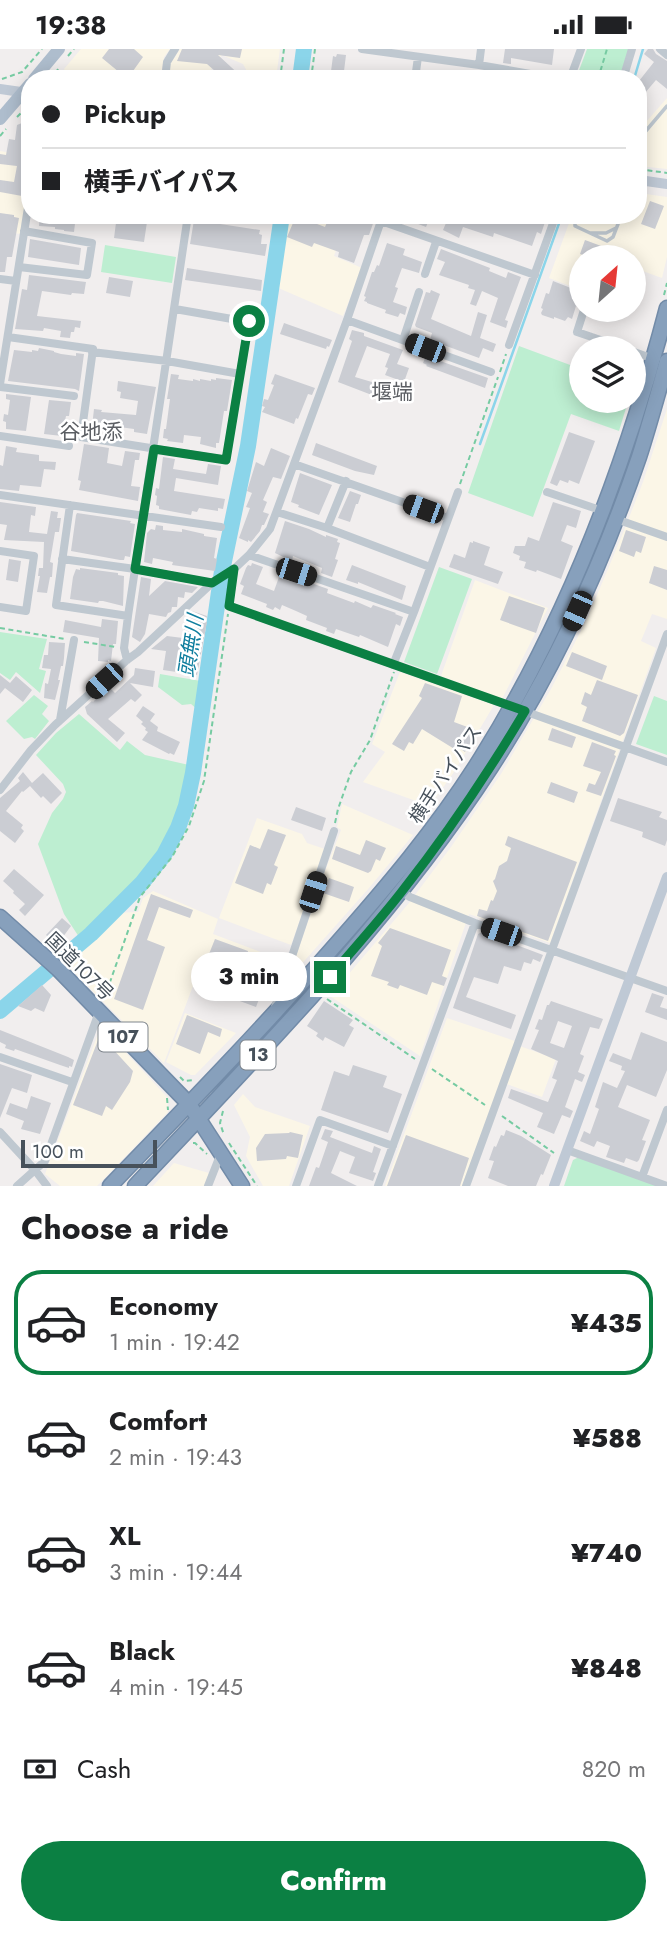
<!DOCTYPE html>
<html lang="en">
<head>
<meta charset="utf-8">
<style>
	body { margin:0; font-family:Jost,"Noto Sans JP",sans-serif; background:#f6f6f6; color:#202124; height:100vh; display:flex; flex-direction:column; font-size:26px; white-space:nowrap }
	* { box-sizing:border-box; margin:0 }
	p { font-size:23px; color:#757577 }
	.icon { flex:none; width:38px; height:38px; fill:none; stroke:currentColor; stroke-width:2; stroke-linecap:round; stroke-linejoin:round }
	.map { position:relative; height:1137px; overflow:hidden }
	.side { display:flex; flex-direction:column; background:#fff; flex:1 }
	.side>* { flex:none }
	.guide { position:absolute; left:21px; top:21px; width:626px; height:154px; border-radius:28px; box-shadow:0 4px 18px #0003; display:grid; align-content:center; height:154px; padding:0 21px; background:#fff }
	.needle { width:46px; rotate:27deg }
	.controls { position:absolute; left:569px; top:196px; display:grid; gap:14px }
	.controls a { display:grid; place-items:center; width:77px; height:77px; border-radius:50%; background:#fff; box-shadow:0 4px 18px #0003; font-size:35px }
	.scale { position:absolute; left:21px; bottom:18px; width:136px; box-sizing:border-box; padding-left:7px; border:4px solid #47515b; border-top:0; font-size:19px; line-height:24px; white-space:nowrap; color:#47515b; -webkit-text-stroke:5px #fff; paint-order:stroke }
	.end { position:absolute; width:32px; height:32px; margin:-16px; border:9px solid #0b8043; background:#fff; box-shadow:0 0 0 4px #fff }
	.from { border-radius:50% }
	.bubble { position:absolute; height:49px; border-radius:24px; background:#fff; box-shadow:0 4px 18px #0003; font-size:23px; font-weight:800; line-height:49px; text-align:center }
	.car { position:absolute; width:21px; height:42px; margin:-21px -10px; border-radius:9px; box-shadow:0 0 5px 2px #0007; background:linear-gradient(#222 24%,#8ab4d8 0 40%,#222 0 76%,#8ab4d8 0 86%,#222 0) }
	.guide b { display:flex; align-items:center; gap:24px; height:66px; font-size:26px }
	.guide b+b { border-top:2px solid #e0e0e0 }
	.guide i { width:18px; height:18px; background:#202124 }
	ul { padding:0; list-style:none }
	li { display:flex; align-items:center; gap:21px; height:105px; margin:0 14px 10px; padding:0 7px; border:4px solid transparent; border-radius:28px }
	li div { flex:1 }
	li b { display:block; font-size:26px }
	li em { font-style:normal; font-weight:800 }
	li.on { border-color:#0b8043 }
	li>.icon { width:63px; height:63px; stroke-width:1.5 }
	h2 { padding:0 21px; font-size:32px; line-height:84px }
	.pay { display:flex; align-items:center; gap:18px; height:77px; padding:0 21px; font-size:26px }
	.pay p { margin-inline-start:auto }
	.cta { display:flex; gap:14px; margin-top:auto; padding:14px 21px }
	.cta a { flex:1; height:80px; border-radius:42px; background:#0b8043; color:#fff; font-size:28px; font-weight:800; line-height:80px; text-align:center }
	.status { display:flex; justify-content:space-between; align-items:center; height:49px; padding:0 35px; background:#fff; direction:ltr }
	.status svg { height:19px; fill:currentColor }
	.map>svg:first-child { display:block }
</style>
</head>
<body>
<div class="status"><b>19:38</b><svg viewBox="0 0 49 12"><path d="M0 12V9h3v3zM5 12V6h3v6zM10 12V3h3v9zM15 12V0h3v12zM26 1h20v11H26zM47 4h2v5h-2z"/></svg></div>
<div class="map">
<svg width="667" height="1137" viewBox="0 0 667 1137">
	<rect width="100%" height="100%" fill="#f1eeee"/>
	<path fill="#fbf6e7" d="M81 0H170L164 8 161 30H68L64 20Z
		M180 0H280L276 30H251L243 15 222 6 212 17 210 30H168L170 15Z
		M667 49V120L639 117V81Z
		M0 102 30 107V126L20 185 0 182Z
		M639 144 667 148V208L662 229 634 219V208H581V241L549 229 572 166H639Z
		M286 166H348L334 207 362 219 343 267 276 238Z
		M667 360V570L652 565 641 592 656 599 550 894 469 865 420 1007 330 947 409 854 451 798 501 725 551 640 587 570 623 484 643 433Z
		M475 531 548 559 502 650 441 627Z
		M400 623 494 656 454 723 430 757 363 733 385 703 372 695Z
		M342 755 413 786 369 839 298 919 293 916 325 822 341 781 337 778Z
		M257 769 302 785 307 794 325 800 291 896 219 869Z
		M153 842 218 870 213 885 285 912 274 941 202 913 164 1014 64 913 115 864 138 863 143 849Z
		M185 964 236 984 195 1026H191L166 1013Z
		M447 969 515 992 514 995 556 1010 542 1048 501 1033 462 1137H385Z
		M101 977 167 1048 168 1063 97 1137H60L45 1125Z
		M243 1045 255 1058 310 1077 289 1137H263L246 1107 250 1088 234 1056Z
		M174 1114 209 1124 204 1137H153Z"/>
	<path fill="#bdeed1" d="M587 0H629L619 30 578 24Z
		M105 196 176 208 172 234 101 223Z
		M519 297 581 320V352H605L626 359 619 382 571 365 533 468 468 444Z
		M439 518 472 530 437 625 404 613Z
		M0 583 47 590 39 620 46 622 40 644 16 623 10 631 0 624Z
		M160 625 201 632 198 661 191 655 182 656 158 638Z
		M34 646 48 657 42 665 49 672 35 690 32 688 24 690 6 672Z
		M654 647 667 652V706L636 695Z
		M79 665 120 701 127 692 145 706 189 716 184 750 150 818 132 839 86 884 79 888 64 865 38 795 52 764 63 750 66 743 63 735 36 706 56 684Z
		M579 1108 659 1137H564L573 1111Z"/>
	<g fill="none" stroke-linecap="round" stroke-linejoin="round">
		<path stroke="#8bd5ea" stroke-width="2.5" d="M634 30 643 0
			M480 395 562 166"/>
		<path stroke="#8bd5ea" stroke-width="16" d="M300 30 304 0
			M0 962 91 885 142 834 164 806 178 779 186 757 193 724 222 522 248 397 282 166"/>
	</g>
	<path fill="#cbcdd3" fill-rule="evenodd" d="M109 0H134L143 8 133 22 131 21 125 28 102 9Z
		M182 0H242L240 9 218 6 244 30H224L207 15 177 12Z
		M505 0H554L552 16 511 9V15L503 14Z
		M648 0H653L656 5 667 12V40L656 31 639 51V32L654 13 644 5Z
		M337 5 346 6 343 30H330L333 7 336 8Z
		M23 70 30 71V103L27 121H25L22 147 0 143V131L14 133 17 117 0 115V105L6 106 9 90 15 91 17 76 22 74Z
		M650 152 664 157 655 180 641 175Z
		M0 164 14 166V168L19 169 12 208H7L5 223H0Z
		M40 166H76L74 183 64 182V181L55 180V178L39 177Z
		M117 166H170L168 175 147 173 144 193 114 189Z
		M330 166H339L347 169 348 166H353L363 170 365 166H376L369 186H364L354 214 338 208 339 203 314 194 312 198 287 188 296 167 325 178Z
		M395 166H527L545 173 541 185 537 183 532 197 494 184 493 188 463 178 459 189 443 181 446 174 430 168 426 178Z
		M194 171 260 181 259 185 262 186 261 195H267L265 207 190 195Z
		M30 190 81 199 79 216 28 208Z
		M585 191 628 207V208H589L580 205Z
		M387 194 405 200 403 206 422 213 419 224 402 219 395 238 398 239 393 253 407 258 405 266 400 264 398 268 385 264 386 261 367 254V253L364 252 366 248 364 247 372 223H374L377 216 379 217Z
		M441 200 490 219 489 222 506 229 508 223 521 228 505 271 508 272 506 279 490 273 498 249 482 242 476 257 470 255 475 241 468 239 469 236 439 226 445 213 437 210Z
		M187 219 262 231 261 242 185 231Z
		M29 226 86 233 84 245 72 244 71 246 42 242 37 267 81 272 80 279 75 278 74 283H71L70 289 60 288 61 282 44 279 43 282 15 280 22 240 27 241Z
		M109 228 133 232 130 248 106 244Z
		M553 232 581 243 580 256 578 258 576 257 572 270 568 268 565 272 554 268V270L542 266 541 264 543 260 541 259 546 244 549 245Z
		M431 241 440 245 431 270 471 287 478 263 487 266 480 289 496 295 493 303 483 299 479 309 430 291 432 284 416 278 415 276 426 243 430 244Z
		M284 274 332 291 329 298 327 297 326 300 280 285Z
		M352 281 364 284V287L403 301 397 315 409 319 404 333 385 326 388 319 385 318 390 305 367 297 355 328 382 336 377 348 338 333 352 292 349 290Z
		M39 299 54 302V303L61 305 76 307V304L84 305 79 342 75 340 8 332 14 301 32 303V301L38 302Z
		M426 307 488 329 485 339 426 317 427 316 423 314Z
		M171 325 179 326 178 330 193 332V330L200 332V330L211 332V330L216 331V329L232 331 227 362H224L219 394H216V399L200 395 201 388 184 386 183 394 167 392 168 390 163 389 164 380H166L170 350H167Z
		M275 325 315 339 312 346 308 345 298 370 296 369 294 375 262 363 265 358 262 357 264 350 268 351 274 336 271 335Z
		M118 332 156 338 147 385 134 383V380L112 377V380L92 378 94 360 102 361 101 363 136 366 138 352 120 349 121 343 117 342Z
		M6 345 31 348 26 382 6 380V373L3 372 4 365 8 366 10 351 6 350Z
		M49 351 71 353 69 367H66L62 387 44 385Z
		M569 383 595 392 579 435 569 431 568 434 560 431 557 437 550 434Z
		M316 394 377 417 374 426 355 422 312 406Z
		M84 395 109 399 107 414 122 417 125 402 140 404 139 411H135L131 437 140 438 138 452 79 441 81 432 78 431Z
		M6 397 17 399 16 403 39 406V412L56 413 55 421 44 420 41 438 20 436 19 442 0 440V416L3 417Z
		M271 399 290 407 281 430 273 428 263 451 267 453 263 463 269 465 264 476H262L260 482 251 493 248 491V493L239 489 250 459 246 458 252 444 247 442 256 413 264 417Z
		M163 408 175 410 173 420 206 425 208 415 221 417 218 436 176 429 174 442 225 450 223 460 218 459V462L199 459 197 463 192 462 191 466 159 460V457L156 456 157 447 155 446 156 439 159 440Z
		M300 424 332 436 319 466 298 458 299 456 291 453Z
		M350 442 361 446 358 455H356L350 473 338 469Z
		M0 453 36 458 35 467 31 466 29 483 47 485 51 462 58 463 57 469H61L59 483H55L50 513 53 514 52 528H50L47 544 37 543 40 527H38L39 519H43L44 493 4 491 7 476 0 475Z
		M553 453 581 462 576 479 567 476 561 492 573 497 561 530 537 521 536 523 524 519 526 513 519 511 520 507 513 504 515 497H525L528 488 539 492Z
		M77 464 131 472 130 474 135 475 130 508 125 507 124 511H120L71 502 76 466Z
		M285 472 309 480 326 488V486L338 490 337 493 340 494 335 510 338 511 332 528 321 524 322 519 293 507 292 512 275 504Z
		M156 476 163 477V481L182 483V480L204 485V487L217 489 214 509 217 510 215 522 172 516 173 513 153 509 152 515 144 513 147 484 151 480 155 481Z
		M626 481 646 488 641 504 636 502 634 508 619 502Z
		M473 492 490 498 484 516 503 523 498 535 449 518 454 505 465 509 470 493 473 494Z
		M9 510 21 512 18 533 6 531Z
		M252 514 263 518 256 535 274 542 279 528 289 532 291 527 328 540 327 544 354 554 355 552 371 559 373 556 396 564 395 565 403 568 400 577 396 575 388 598 360 586 359 588 336 580 334 585 326 582 327 579 306 571 307 567 296 562 282 556 280 561 275 558 273 561 266 558 267 555 241 545 244 537 240 535 246 519 248 516 251 517Z
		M352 516 406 537 402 551 358 533V535L346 531Z
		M654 517 667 521V541L649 534Z
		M80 519 118 524V526L124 527 123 557 103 552H99L98 554 70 550 73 528 76 520 80 521Z
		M141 528 151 530 149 547 165 532 198 538 192 544 185 543 184 549 178 548 177 558H172L171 563 168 564 166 568 149 565 145 585 140 593 132 588Z
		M509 547 545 559 536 584 500 571Z
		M192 562 207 567 205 573H207L197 626 163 621 166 602 151 600 167 587 183 589 186 570 189 571Z
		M102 570 118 572 116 595H113L111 612 108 611V613L98 612 99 589 63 583 65 571 101 578Z
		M49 593 65 594 64 609 63 617H61L58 631H60L55 651 44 649 45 634 48 635 51 620 42 619 44 606H48Z
		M572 603 607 617 602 631 566 617Z
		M135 619 155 622 153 638 130 634 142 646 135 653 131 650 108 670 125 684 117 693 87 665 85 658 92 652 93 653 108 637 115 644 134 626Z
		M0 626 10 634 16 627 32 641 23 653 5 639 0 645Z
		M597 631 638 646 624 684 620 687 582 672 587 658 581 655 585 643 591 646Z
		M425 634 462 647 454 673 478 682 465 703 458 698 456 701 422 680 413 695 409 693 404 702 392 695 422 649 419 647Z
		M143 657 155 665 150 672 158 678 157 682 180 693 174 706 170 704 169 705 142 691 148 683 145 681 146 679 141 675 143 673 136 667Z
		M552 679 576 688 572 699 548 691Z
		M592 693 616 702 614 706 616 707 601 747 586 742 589 734 595 736 601 723 583 717Z
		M23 723 32 734 43 724 62 744 51 755 43 747 41 749 30 737 23 743 22 742 6 762 23 776 21 779 24 782 15 794 0 782V749L20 732 18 729Z
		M551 733 578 743 574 754 547 744Z
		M618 749 662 763 659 768 667 771V791L665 797 642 788 643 783 610 772Z
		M296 758 326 769 322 782 291 771Z
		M268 780 286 786 274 816 278 818 271 836 267 834 263 845 235 834 250 796 260 800Z
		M508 787 577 813 548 892 477 867 479 860 487 862 491 851 493 852 497 842 493 832 495 830 499 817 507 812 511 799 505 796Z
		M366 791 386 799 380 812 376 810 371 822 368 824 332 810 336 797 360 806Z
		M14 820 44 846 25 867 19 861 25 855 13 844 14 842 3 832Z
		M329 829 354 838 349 853 323 844Z
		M151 845 193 861 190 869 159 858 147 891 165 898 143 961 114 950Z
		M62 869 71 877 57 896 46 886Z
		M390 879 451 901 442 927 447 929 444 937 432 933 427 946 400 936 398 940 387 936 389 933 371 927 382 897 378 894Z
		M482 883 543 906 540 913 533 910 531 915 524 913 521 922 504 917 498 935 474 928 466 948 516 966 511 980 453 959 478 885Z
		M215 890 248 902 245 917 242 916 240 923 207 910Z
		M204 924 261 945 256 958 199 937Z
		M42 936 51 946 44 963 35 959 31 962 18 957Z
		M652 944 664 948 660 958 667 960V971L645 963Z
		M324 952 353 971 349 976 354 979 344 998 325 988 323 992 316 987 318 984 307 977Z
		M551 952 603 970 599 980 590 978 580 1005 584 1007 578 1023 585 1026 582 1033 575 1030 565 1058 573 1062 570 1069 562 1066 554 1085 537 1078 543 1064 508 1049 511 1040 548 1053 557 1031 552 1029 558 1012 531 1000 539 981 535 980 539 970 542 971 547 956H549ZM558 972 572 977 564 999 550 994Z
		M187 966 222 980 220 988 208 983 200 1005 176 995Z
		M0 981 68 1008 74 1011 72 1018 69 1017V1019L60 1016 15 1000 14 1002 5 999 6 996 0 993Z
		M641 983 667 993V1021L656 1048 627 1036 618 1058 650 1071 642 1091 646 1092 639 1111 637 1113 626 1109 624 1114 606 1108 610 1097 597 1092 594 1098 580 1092 584 1082 590 1085 599 1060 595 1058 603 1033 617 1039 625 1022 621 1021 622 1017 609 1012 613 1004 631 1011Z
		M100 986 133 1022 130 1033 112 1061 106 1057 102 1067 73 1056Z
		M0 1015 32 1026 27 1044 12 1039 0 1069Z
		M353 1016 387 1027 383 1038 402 1045 388 1084 321 1061 334 1022 349 1027Z
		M31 1047 51 1054 40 1085 21 1080 24 1072 6 1065 10 1054 27 1060Z
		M325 1080 333 1082 330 1088 372 1104 374 1097 381 1100 373 1123 376 1124 373 1132 349 1124 355 1108 340 1102 331 1124 357 1137H309L316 1118 319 1119 328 1093 321 1090Z
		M506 1081 521 1087 551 1106 543 1126 541 1125 536 1137H508L488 1129 494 1112 489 1111 494 1097 496 1098 501 1086 504 1087Z
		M290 1083 303 1086 298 1109 287 1107 286 1110 257 1112 256 1099 265 1085 289 1084Z
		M406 1086 469 1109 460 1137H387Z"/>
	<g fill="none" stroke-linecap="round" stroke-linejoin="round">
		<defs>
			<path id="highway" d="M0 868 58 920 189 1055 242 1137
				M110 1137C185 1059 260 982 331 901 385 840 438 778 481 709 568 570 626 416 667 259
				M135 1137C261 1003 391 872 491 718 553 623 602 516 639 408 649 377 658 344 667 312"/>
		</defs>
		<use href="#highway" stroke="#728ba8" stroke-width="17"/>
		<path stroke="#76cba2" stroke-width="2" stroke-dasharray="5 3.5" stroke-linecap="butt" d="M68 7 74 0
			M58 20 56 24 58 30
			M580 26 602 30
			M2 30 22 23 42 0
			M280 30 284 0
			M311 30 315 0
			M598 30 607 0
			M17 68 26 59 30 58
			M0 87 6 80
			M639 120 667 124
			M664 246 667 234
			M500 323 506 305
			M460 435 498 328
			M0 579 65 590
			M84 593 116 598
			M335 774 338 760 351 723 370 691 394 623
			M104 950 140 848 172 808 189 777 204 732 228 565
			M327 950 415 1010
			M432 1020 485 1056
			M180 1028 184 1032 194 1031
			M167 1049 168 1061
			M223 1062 220 1074 224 1086
			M502 1067 554 1104
			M193 1094H195L207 1105
			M229 1094 257 1137"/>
		<path stroke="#bfc8d0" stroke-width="3.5" d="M639 90 667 57
			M577 166 575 173V177L607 192 613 188 618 175
			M590 184H606L616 179"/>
		<path stroke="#bfc8d0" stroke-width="8" d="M362 0 479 16 559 30
			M660 0 667 6
			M479 16 481 0
			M165 30 167 13 175 0
			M415 30 418 8
			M570 30 581 0
			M623 30 632 0
			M239 166 263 170
			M381 172 535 226
			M19 218 87 226 92 194 24 182
			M425 225 436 193
			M0 230 16 232
			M175 260 249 273 240 325
			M584 261 577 283 624 299
			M347 271 491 323
			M8 288 93 300 81 388 226 411 240 325 167 312 92 303
			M403 291 419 243
			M509 296 556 166
			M634 303 654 310
			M0 335 30 146
			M0 338 74 347
			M0 387 69 397
			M294 415 448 469
			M547 443 603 462
			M0 446 221 478
			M70 456 56 556 128 567
			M277 463 327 479 346 432
			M616 470 667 488
			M327 479 430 518
			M0 502 34 507 26 562 0 558
			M249 506 414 563 393 616
			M62 510 135 520 212 534
			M234 520 229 557 667 713
			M414 563 458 443
			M127 611 124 599 128 567 188 166
			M60 671 74 591
			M0 741 31 701 55 676 127 611 138 603 212 534 234 520 249 506 270 480 347 271 383 166
			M402 843 410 848 475 874 667 942
			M275 958 334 782
			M0 1008 72 1033
			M0 1083 35 1121 47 1137
			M567 1101 667 1137
			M642 1128 667 1061
			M17 1137 45 1112 99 963
			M208 1137 221 1104
			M296 1137 320 1071 393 1097
			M378 1137 475 874
			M466 1137 667 585"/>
		<path stroke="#bfc9d5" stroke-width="10" d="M0 40 28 44
			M639 131 667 135
			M554 1137 667 828"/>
		<path stroke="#aebdcd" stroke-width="12" d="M34 30 59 0
			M0 70 30 35"/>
		<use href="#highway" stroke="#87a0bc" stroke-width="14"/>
	</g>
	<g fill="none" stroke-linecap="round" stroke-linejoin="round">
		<path stroke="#0b8043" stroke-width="9" d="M249 272 226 411 154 400 135 520 212 534 234 520 229 557 525 662C488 724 448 784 403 841 380 871 354 899 330 928"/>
	</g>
	<g text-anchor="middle" stroke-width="5" stroke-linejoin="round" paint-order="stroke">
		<g fill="#fff" stroke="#7e858c" stroke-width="2">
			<rect x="98.5" y="973.5" width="49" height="29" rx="5"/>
			<rect x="240.5" y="991.5" width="35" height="29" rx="5"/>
		</g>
		<g font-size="18" font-weight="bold" fill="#47515b">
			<text x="123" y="994">107</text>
			<text x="258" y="1012">13</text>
		</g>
		<g font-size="19" fill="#47515b" stroke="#fff">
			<text transform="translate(445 725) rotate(-56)" y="7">横手バイパス</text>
			<text transform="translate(80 917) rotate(45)" y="7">国道107号</text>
		</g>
		<g font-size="21" fill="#5b5e63" stroke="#fff">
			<text x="392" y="350">堰端</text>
			<text x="91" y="390">谷地添</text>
		</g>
		<g font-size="21" font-style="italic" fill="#0f7e9e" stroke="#fff">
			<text transform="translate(191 597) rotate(-81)" y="7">頭無川</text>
		</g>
	</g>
</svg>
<div class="controls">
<a><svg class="needle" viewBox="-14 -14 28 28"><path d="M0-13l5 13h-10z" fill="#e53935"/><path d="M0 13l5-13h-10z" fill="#757577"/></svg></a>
<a><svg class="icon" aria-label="layers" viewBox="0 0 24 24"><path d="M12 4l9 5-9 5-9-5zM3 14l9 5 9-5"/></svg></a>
</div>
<div class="scale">100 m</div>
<i class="end from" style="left:249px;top:272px"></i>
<i class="end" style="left:330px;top:928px"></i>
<div class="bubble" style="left:191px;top:903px;width:116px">3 min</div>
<i class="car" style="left:425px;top:299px;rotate:291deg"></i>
<i class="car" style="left:423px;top:460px;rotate:290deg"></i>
<i class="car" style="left:296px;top:523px;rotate:108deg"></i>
<i class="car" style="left:577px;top:562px;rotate:204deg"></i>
<i class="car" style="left:104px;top:632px;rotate:228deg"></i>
<i class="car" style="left:313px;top:843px;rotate:18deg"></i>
<i class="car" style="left:501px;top:883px;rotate:289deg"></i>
<div class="guide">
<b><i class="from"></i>Pickup</b>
<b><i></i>横手バイパス</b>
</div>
</div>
<section class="side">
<h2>Choose a ride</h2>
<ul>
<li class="on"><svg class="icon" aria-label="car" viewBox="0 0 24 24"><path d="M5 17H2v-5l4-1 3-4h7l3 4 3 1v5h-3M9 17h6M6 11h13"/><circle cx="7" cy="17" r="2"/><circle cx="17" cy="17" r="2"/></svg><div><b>Economy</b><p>1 min · 19:42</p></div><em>¥435</em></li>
<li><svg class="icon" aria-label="car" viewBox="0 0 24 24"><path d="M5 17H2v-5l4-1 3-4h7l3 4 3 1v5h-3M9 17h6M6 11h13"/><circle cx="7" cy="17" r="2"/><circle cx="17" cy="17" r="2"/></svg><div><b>Comfort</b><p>2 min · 19:43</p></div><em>¥588</em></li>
<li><svg class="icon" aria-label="car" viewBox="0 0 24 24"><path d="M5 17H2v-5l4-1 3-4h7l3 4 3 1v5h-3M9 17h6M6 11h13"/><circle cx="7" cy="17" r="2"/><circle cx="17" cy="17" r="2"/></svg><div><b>XL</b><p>3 min · 19:44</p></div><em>¥740</em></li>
<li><svg class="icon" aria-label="car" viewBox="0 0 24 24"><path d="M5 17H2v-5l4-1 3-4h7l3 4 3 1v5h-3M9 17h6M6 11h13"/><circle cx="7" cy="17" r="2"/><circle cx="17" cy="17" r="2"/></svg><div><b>Black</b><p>4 min · 19:45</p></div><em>¥848</em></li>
</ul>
<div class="pay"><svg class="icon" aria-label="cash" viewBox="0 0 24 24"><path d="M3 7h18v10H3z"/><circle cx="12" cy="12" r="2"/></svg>Cash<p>820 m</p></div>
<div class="cta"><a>Confirm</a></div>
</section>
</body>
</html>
